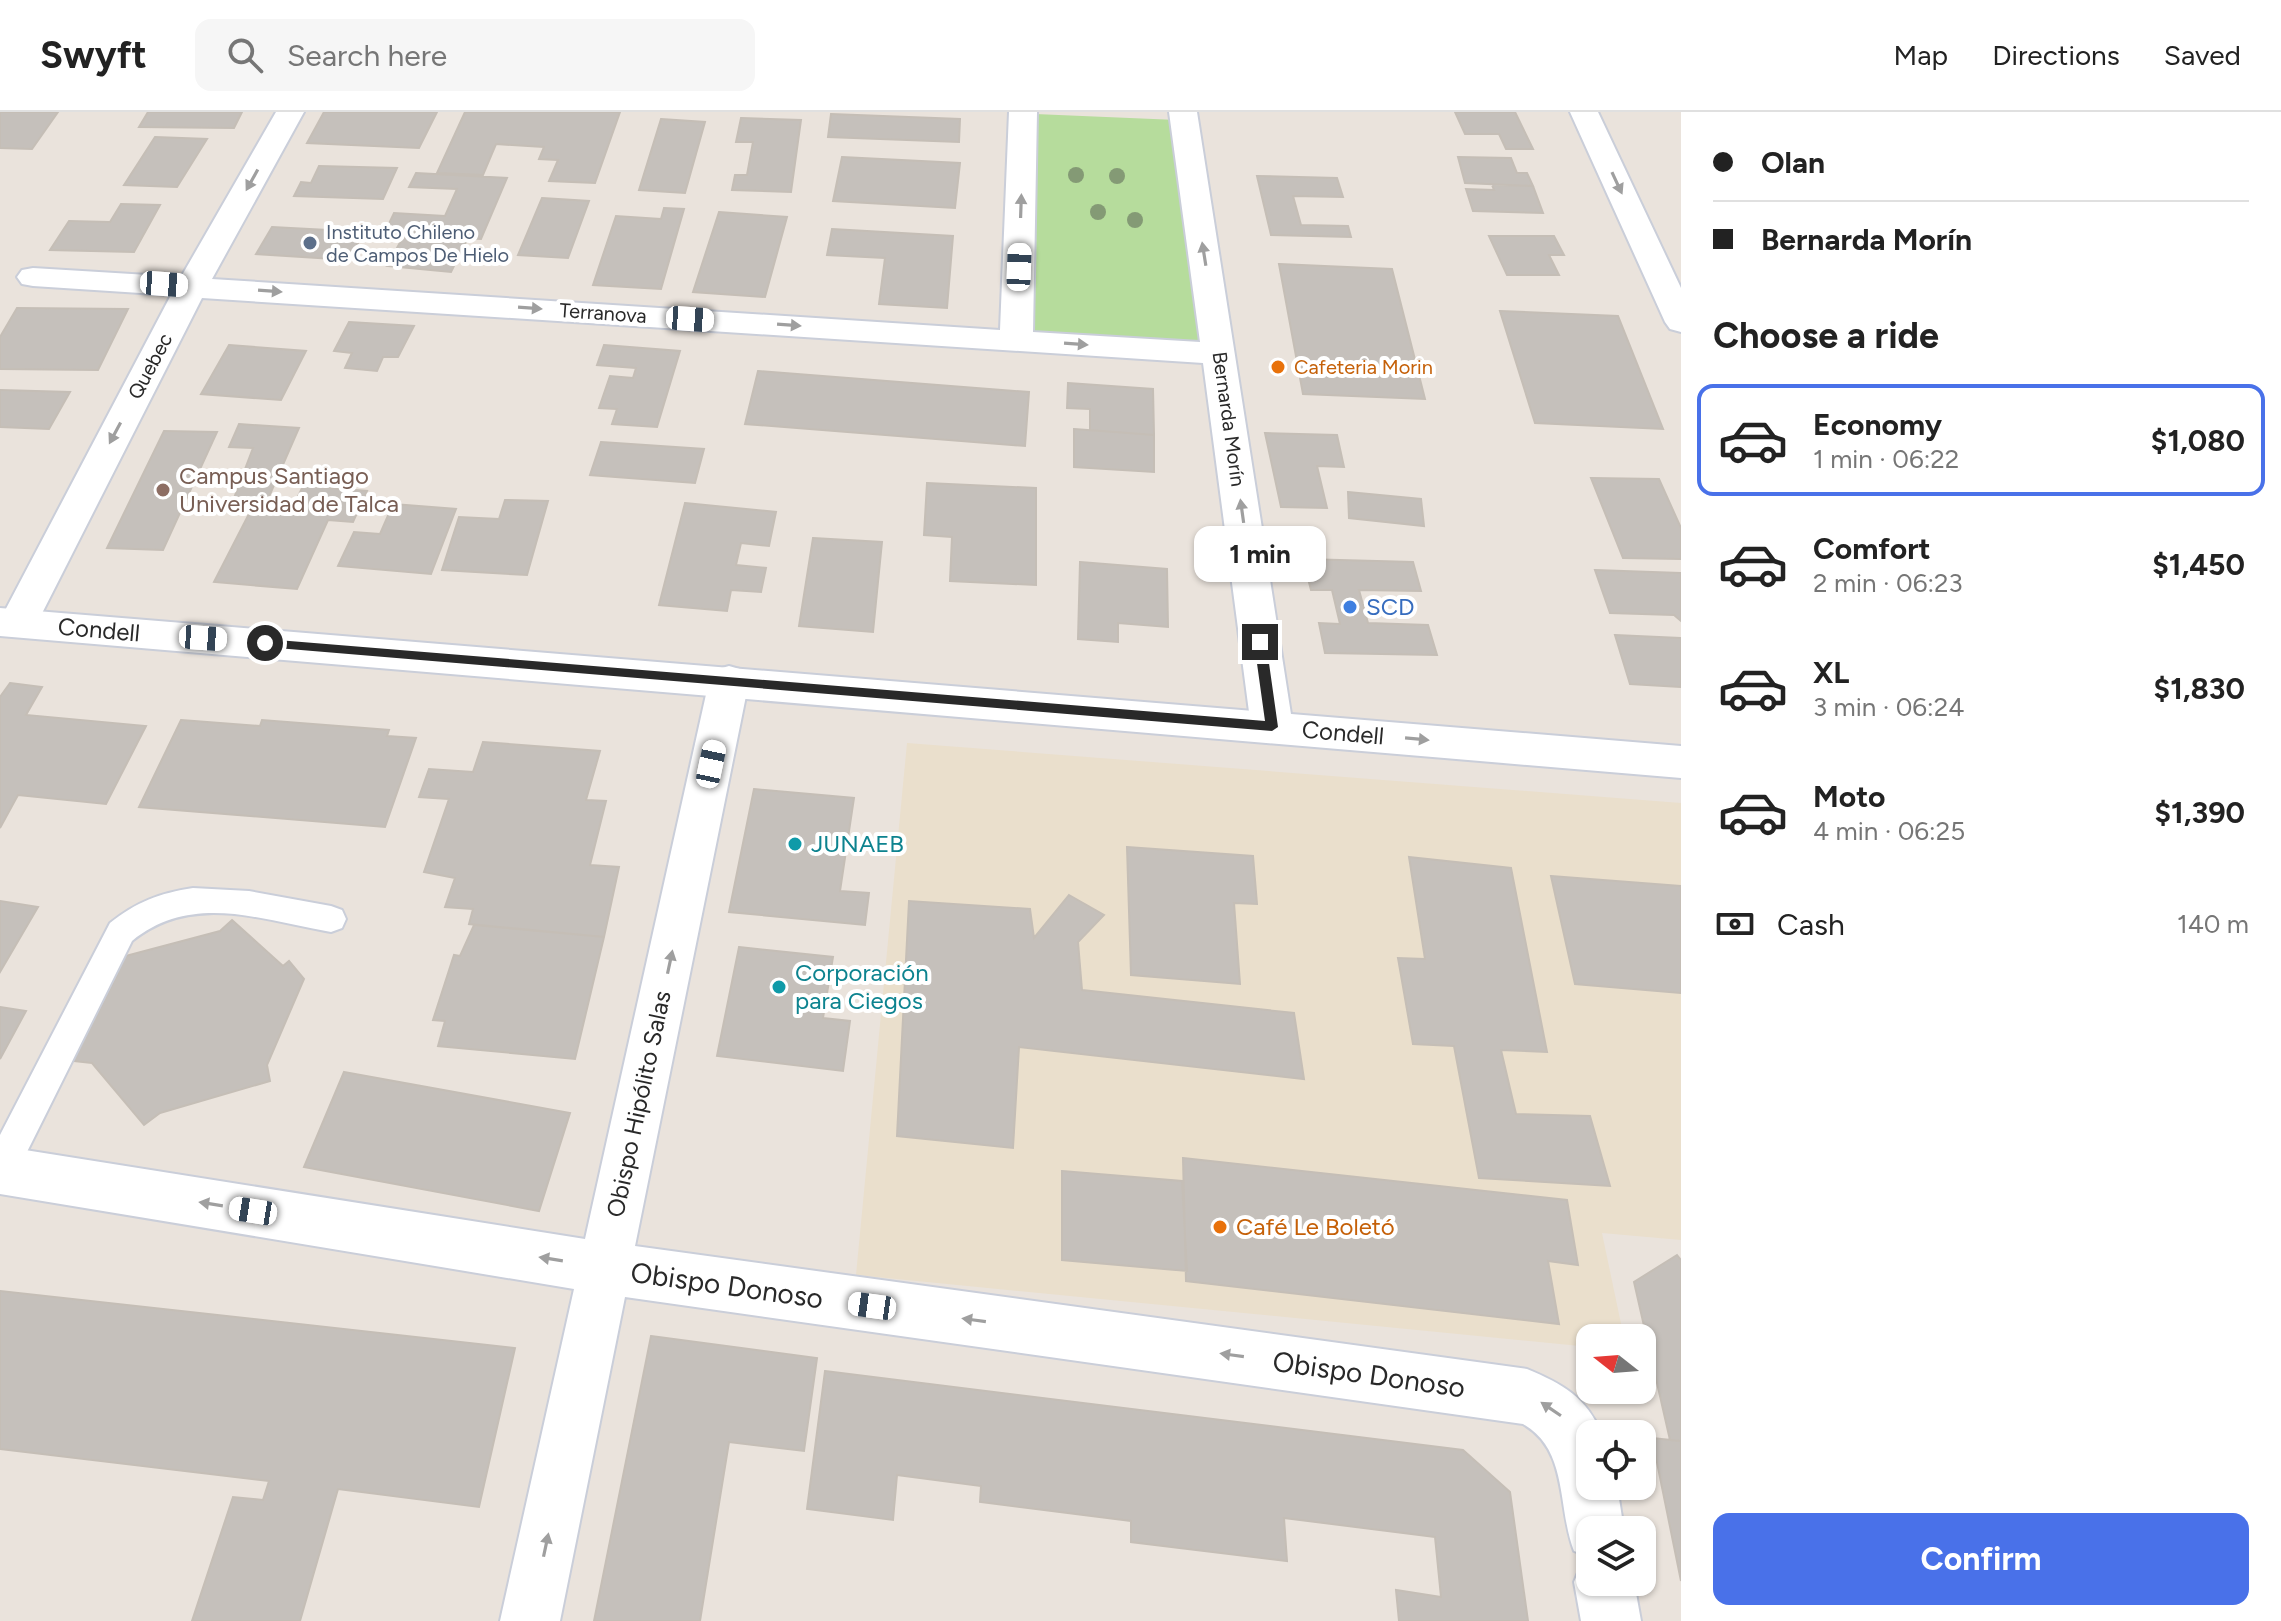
<!DOCTYPE html>
<html lang="en">
<head>
<meta charset="utf-8">
<style>
	body { margin:0; font-family:Figtree,sans-serif; background:#f6f6f6; color:#222; height:100vh; display:flex; flex-direction:column; font-size:30px; white-space:nowrap }
	* { box-sizing:border-box; margin:0 }
	p { font-size:26px; color:#767676 }
	.icon { flex:none; width:44px; height:44px; fill:none; stroke:currentColor; stroke-width:2; stroke-linecap:round; stroke-linejoin:round }
	.map { position:relative; flex:1; overflow:hidden }
	.sheet { display:flex; flex-direction:column; background:#fff; width:600px }
	.sheet>* { flex:none }
	.hud { display:grid; align-content:center; height:176px; padding:0 32px; background:#fff }
	.needle { width:52px; rotate:287deg }
	.tools { position:absolute; left:1576px; top:1212px; display:grid; gap:16px }
	.tools a { display:grid; place-items:center; width:80px; height:80px; border-radius:16px; background:#fff; box-shadow:0 2px 6px #0004; font-size:40px }
	.end { position:absolute; width:36px; height:36px; margin:-18px; border:10px solid #292929; background:#fff; box-shadow:0 0 0 4px #fff }
	.from { border-radius:50% }
	.bubble { position:absolute; height:56px; border-radius:16px; background:#fff; box-shadow:0 2px 6px #0004; font-size:26px; font-weight:700; line-height:56px; text-align:center }
	.car { position:absolute; width:24px; height:48px; margin:-24px -12px; border-radius:10px; box-shadow:0 0 6px 2px #0007; background:linear-gradient(#fff 24%,#345 0 40%,#fff 0 76%,#345 0 86%,#fff 0) }
	.hud b { display:flex; align-items:center; gap:28px; height:76px; font-size:30px }
	.hud b+b { border-top:2px solid #e0e0e0 }
	.hud i { width:20px; height:20px; background:#222 }
	ul { padding:0; list-style:none }
	li { display:flex; align-items:center; gap:24px; height:112px; margin:0 16px 12px; padding:0 16px; border:4px solid transparent; border-radius:16px }
	li div { flex:1 }
	li b { display:block; font-size:30px }
	li em { font-style:normal; font-weight:700 }
	li.active { border-color:#4971e9 }
	li>.icon { width:72px; height:72px; stroke-width:1.5 }
	h2 { padding:0 32px; font-size:36px; line-height:96px }
	.pay { display:flex; align-items:center; gap:20px; height:88px; padding:0 32px; font-size:30px }
	.pay p { margin-inline-start:auto }
	.primary-button { display:flex; gap:16px; margin-top:auto; padding:16px 32px }
	.primary-button a { flex:1; height:92px; border-radius:16px; background:#4971e9; color:#fff; font-size:32px; font-weight:700; line-height:92px; text-align:center }
	header { display:flex; align-items:center; gap:48px; box-sizing:border-box; height:112px; padding:0 40px; background:#fff; border-bottom:2px solid #e0e0e0 }
	header strong { font-size:38px }
	nav { display:flex; gap:44px; margin-inline-start:auto; font-size:28px }
	.search { width:560px; height:72px; background:#f6f6f6; display:flex; align-items:center; gap:20px; box-sizing:border-box; padding:0 28px; border-radius:16px; color:#767676; font-size:30px }
	main { display:flex; flex:1; min-height:0 }
	.map>svg:first-child { display:block }
</style>
</head>
<body>
<header>
<strong>Swyft</strong>
<div class="search"><svg class="icon" aria-label="search" viewBox="0 0 24 24"><circle cx="10" cy="10" r="6"/><path d="M15 15l6 6"/></svg>Search here</div>
<nav><a>Map</a><a>Directions</a><a>Saved</a></nav>
</header>
<main>
<div class="map">
<svg width="1681" height="1509" viewBox="0 0 1681 1509">
	<rect width="100%" height="100%" fill="#eae3dc"/>
	<path fill="#eadfcc" d="M907 631 1681 691V1128L1602 1121 1624 1226H1590V1235L856 1163Z"/>
	<path fill="#b6dc9c" d="M1035 2 1177 8 1204 231 1030 220Z"/>
	<path fill="#c5c0bb" stroke="#c5beb6" stroke-width="2" d="M0 0H58L32 37 0 36Z
		M148 0H242L234 16 139 15Z
		M324 0H437L419 36 307 31Z
		M465 0H620L595 71 549 69 558 48 539 47 544 35 496 32 483 63 437 61Z
		M1455 0H1515L1533 37H1506L1499 22H1465Z
		M831 2 960 7 959 30 828 25Z
		M741 6 801 8 791 80 732 78 735 63H747L753 30H736Z
		M661 7 705 10 685 81 639 78Z
		M155 25 207 27 177 75 124 73Z
		M842 45 960 51 955 96 833 89Z
		M1458 45 1511 46 1517 61H1527L1533 74 1465 71Z
		M319 54 397 56 383 87 294 84 301 70 311 71Z
		M416 61 507 66 481 127 384 122 394 101 445 104 457 77 409 75Z
		M1257 64 1337 66 1343 85 1293 84 1301 113 1348 114 1351 125 1271 123Z
		M1492 73 1533 74 1543 101 1473 99 1466 77 1494 78Z
		M542 86 589 89 568 146 518 143Z
		M121 92 160 93 134 140 50 138 69 109 110 110Z
		M664 96 684 97 661 177 593 173 616 104 661 107Z
		M719 100 787 105 765 185 693 180Z
		M272 115 364 120 349 148 256 142Z
		M832 117 953 124 947 196 879 192 885 146 827 143Z
		M1489 124H1554L1564 143H1549L1559 163H1507Z
		M403 125 466 130 451 160 387 154Z
		M1279 152 1392 157 1425 287 1303 282Z
		M17 196 128 197 98 258 0 257V225Z
		M1500 199 1618 204 1663 317 1535 311Z
		M349 210 414 214 398 245H383L377 259 345 256 352 241 334 239Z
		M229 233 306 239 281 288 201 282Z
		M604 233 680 239 657 315 612 312 617 297 599 296 610 264 633 266 636 256 597 253Z
		M758 259 1029 280 1025 334 745 312Z
		M1068 271 1153 277 1154 323 1090 318V297L1067 296Z
		M0 278 70 280 49 317 0 315Z
		M239 312 299 316 268 387 234 386 253 336 229 335Z
		M1074 317 1154 323V360L1074 355Z
		M164 319 217 320 163 438 107 436Z
		M1265 321 1337 323 1344 355 1317 354 1327 396 1281 395Z
		M601 330 704 337 695 371 590 363Z
		M1591 366 1659 367 1681 416V447L1623 446Z
		M927 371 1036 376V473L950 469 952 425 924 423Z
		M303 374 367 379 353 410 328 408 297 477 214 470 253 394 292 397Z
		M1348 380 1421 387 1424 414 1349 406Z
		M505 388 548 389 527 463 442 458 459 405 499 407Z
		M685 391 776 400 769 434 741 431 736 453 766 456 761 480 731 478 727 499 659 493Z
		M393 392 456 397 431 462 338 454 354 420 380 422Z
		M813 426 882 430 873 520 799 514Z
		M1303 447 1413 450 1421 479 1359 478 1368 511 1428 513 1437 543 1325 541 1319 511 1340 512 1332 478H1311Z
		M1080 450 1167 457 1168 515 1118 511V530L1078 527Z
		M1595 458 1681 461V509L1674 503 1610 501Z
		M1615 523 1681 526V575L1630 572Z
		M10 571 42 575 26 603 146 614 106 692 18 683 0 716V585Z
		M181 608 260 614 262 608 389 618 387 624 416 626 385 715 139 695Z
		M483 630 600 639 586 688 606 689 590 753 619 755 604 825 469 812 473 797 445 795 455 766 424 760 449 687 419 685 429 657 473 660Z
		M754 677 854 686 840 779 869 781 865 813 729 800Z
		M1127 735 1253 744 1257 792 1234 791 1240 872 1131 863Z
		M1409 745 1511 756 1547 940 1501 938 1516 1002 1590 1004 1610 1074 1479 1066 1454 934 1413 932 1398 846 1425 847Z
		M1551 764 1681 774V881L1575 872Z
		M1069 783 1104 803 1078 830 1082 878 1294 901 1304 967 1019 935 1013 1036 897 1024 909 789 1030 797 1034 826Z
		M0 789 38 795 0 860Z
		M232 808 283 854 289 849 304 867 267 953 270 969 160 1001 144 1013 92 951 73 949 118 861V846L220 819Z
		M474 813 604 825 575 947 438 934 445 909 433 908 454 843 460 844Z
		M739 835 833 845 823 906 850 909 843 959 717 944Z
		M0 895 26 899 0 947Z
		M344 960 570 1001 539 1099 304 1055Z
		M1183 1046 1567 1088 1578 1153 1548 1149 1559 1212 1186 1169Z
		M1062 1059 1182 1069 1187 1159 1062 1148Z
		M1677 1143 1681 1148V1329L1670 1328 1634 1170Z
		M0 1179 515 1236 479 1395 338 1377 300 1509H192L233 1385 263 1388 269 1369 0 1337Z
		M651 1224 817 1246 804 1339 729 1330 700 1509H594Z
		M825 1259 1463 1338 1510 1380 1528 1509H1399L1396 1478 1441 1485 1435 1425 1284 1406 1287 1449 1131 1430V1409L980 1390 981 1374 897 1363 893 1408 807 1397Z
		M1652 1326 1681 1329V1469Z"/>
	<g fill="none" stroke-linecap="round" stroke-linejoin="round">
		<defs>
			<path id="lane" d="M193 776 249 779 331 794 342 798 346 807 342 816 331 820C261 808 192 780 132 829L12 1070 0 1074V1023L110 811C136 790 160 781 193 776Z"/>
			<path id="street" d="M276 0H304L212 167 1000 218 1009 0H1037L1033 220 1200 230 1169 0H1197L1293 615 1287 626 1272 631 1257 626 1251 615 1203 251 202 186 32 521 18 525 4 521 0 508 171 183 33 174 22 172 17 165 22 158 33 156 181 165Z
				M1570 0H1598L1681 176V220L1670 217 1665 210Z
				M729 554 743 558 749 569 635 1134 1527 1257C1563 1272 1586 1285 1602 1322H1590V1374H1617L1624 1418H1590V1445L1574 1439C1557 1396 1569 1338 1523 1312L625 1185 560 1509H500L574 1177 0 1082V1034L585 1127 709 569 715 558Z
				M1590 1446V1470H1634L1641 1509H1581L1574 1470 1583 1449Z"/>
			<path id="secondary" d="M0 496 1681 634V666L0 524Z"/>
		</defs>
		<use href="#lane" stroke="#caced9" stroke-width="4"/>
		<use href="#street" stroke="#caced9" stroke-width="4"/>
		<use href="#secondary" stroke="#caced9" stroke-width="4"/>
		<use href="#lane" fill="#fff" fill-rule="evenodd"/>
		<use href="#street" fill="#fff" fill-rule="evenodd"/>
		<use href="#secondary" fill="#fff" fill-rule="evenodd"/>
	</g>
	<g fill="#849a75">
		<circle cx="1076" cy="63" r="8"/>
		<circle cx="1117" cy="64" r="8"/>
		<circle cx="1098" cy="100" r="8"/>
		<circle cx="1135" cy="108" r="8"/>
	</g>
	<defs><path id="oneway-solid" d="M-6-.8H1V-3.2L6.5 0L1 3.2V.8H-6Z" transform="scale(2)"/></defs>
	<g fill="#9f9f9f">
		<use href="#oneway-solid" transform="translate(252 68) rotate(119)"/>
		<use href="#oneway-solid" transform="translate(1617 71) rotate(65)"/>
		<use href="#oneway-solid" transform="translate(1021 94) rotate(-88)"/>
		<use href="#oneway-solid" transform="translate(1204 142) rotate(-99)"/>
		<use href="#oneway-solid" transform="translate(270 179) rotate(4)"/>
		<use href="#oneway-solid" transform="translate(530 196) rotate(4)"/>
		<use href="#oneway-solid" transform="translate(789 213) rotate(4)"/>
		<use href="#oneway-solid" transform="translate(1076 232) rotate(4)"/>
		<use href="#oneway-solid" transform="translate(115 321) rotate(118)"/>
		<use href="#oneway-solid" transform="translate(1242 399) rotate(-98)"/>
		<use href="#oneway-solid" transform="translate(1417 627) rotate(5)"/>
		<use href="#oneway-solid" transform="translate(670 850) rotate(-78)"/>
		<use href="#oneway-solid" transform="translate(211 1092) rotate(-171)"/>
		<use href="#oneway-solid" transform="translate(551 1147) rotate(-171)"/>
		<use href="#oneway-solid" transform="translate(974 1208) rotate(-172)"/>
		<use href="#oneway-solid" transform="translate(1232 1243) rotate(-172)"/>
		<use href="#oneway-solid" transform="translate(1551 1297) rotate(-146)"/>
		<use href="#oneway-solid" transform="translate(546 1433) rotate(-78)"/>
	</g>
	<path fill="#292929" d="M265 527 1265 609 1254 530 1260 526 1266 530 1278 615 1272 619 265 535 259 531Z"/>
	<circle fill="#5c6f8a" stroke="#fff" stroke-width="3" cx="310" cy="131" r="8"/>
	<g fill="#e8710a" stroke="#fff" stroke-width="3">
		<circle cx="1278" cy="255" r="8"/>
		<circle cx="1220" cy="1115" r="8"/>
	</g>
	<circle fill="#8d6e63" stroke="#fff" stroke-width="3" cx="163" cy="378" r="8"/>
	<circle fill="#3f7fe0" stroke="#fff" stroke-width="3" cx="1350" cy="495" r="8"/>
	<g fill="#0f9aa8" stroke="#fff" stroke-width="3">
		<circle cx="795" cy="732" r="8"/>
		<circle cx="779" cy="875" r="8"/>
	</g>
	<g text-anchor="middle" stroke-width="8" stroke-linejoin="round" paint-order="stroke">
		<g font-size="20" fill="#4e5e75" stroke="#fff" text-anchor="start">
			<text x="326" y="127">Instituto Chileno<tspan x="326" dy="23">de Campos De Hielo</tspan></text>
		</g>
		<g font-size="20" fill="#292929" stroke="#fff">
			<text transform="translate(603 201) rotate(4)" y="7">Terranova</text>
			<text transform="translate(150 254) rotate(-62)" y="7">Quebec</text>
			<text transform="translate(1229 307) rotate(82)" y="7">Bernarda Morín</text>
		</g>
		<g font-size="20" fill="#c56008" stroke="#fff" text-anchor="start">
			<text x="1294" y="262">Cafeteria Morin</text>
		</g>
		<g font-size="24" fill="#785e54" stroke="#fff" text-anchor="start">
			<text x="179" y="372">Campus Santiago<tspan x="179" dy="28">Universidad de Talca</tspan></text>
		</g>
		<g font-size="24" fill="#366cbe" stroke="#fff" text-anchor="start">
			<text x="1366" y="503">SCD</text>
		</g>
		<g font-size="24" fill="#292929" stroke="#fff">
			<text transform="translate(99 518) rotate(5)" y="8">Condell</text>
			<text transform="translate(1343 621) rotate(5)" y="8">Condell</text>
			<text transform="translate(639 992) rotate(-78)" y="8">Obispo Hipólito Salas</text>
		</g>
		<g font-size="24" fill="#0d838f" stroke="#fff" text-anchor="start">
			<text x="811" y="740">JUNAEB</text>
			<text x="795" y="869">Corporación<tspan x="795" dy="28">para Ciegos</tspan></text>
		</g>
		<g font-size="24" fill="#c56008" stroke="#fff" text-anchor="start">
			<text x="1236" y="1123">Café Le Boletó</text>
		</g>
		<g font-size="28" fill="#292929" stroke="#fff">
			<text transform="translate(727 1173) rotate(8)" y="10">Obispo Donoso</text>
			<text transform="translate(1369 1262) rotate(8)" y="10">Obispo Donoso</text>
		</g>
	</g>
</svg>
<div class="tools">
<a><svg class="needle" viewBox="-14 -14 28 28"><path d="M0-13l5 13h-10z" fill="#e53935"/><path d="M0 13l5-13h-10z" fill="#767676"/></svg></a>
<a><svg class="icon" aria-label="locate" viewBox="0 0 24 24"><circle cx="12" cy="12" r="6"/><path d="M12 2v4M12 18v4M2 12h4M18 12h4"/></svg></a>
<a><svg class="icon" aria-label="layers" viewBox="0 0 24 24"><path d="M12 4l9 5-9 5-9-5zM3 14l9 5 9-5"/></svg></a>
</div>
<i class="end from" style="left:265px;top:531px"></i>
<i class="end" style="left:1260px;top:530px"></i>
<div class="bubble" style="left:1194px;top:414px;width:132px">1 min</div>
<i class="car" style="left:1019px;top:155px;rotate:2deg"></i>
<i class="car" style="left:164px;top:172px;rotate:94deg"></i>
<i class="car" style="left:690px;top:207px;rotate:94deg"></i>
<i class="car" style="left:203px;top:526px;rotate:94deg"></i>
<i class="car" style="left:711px;top:652px;rotate:12deg"></i>
<i class="car" style="left:253px;top:1099px;rotate:279deg"></i>
<i class="car" style="left:872px;top:1194px;rotate:278deg"></i>
</div>
<section class="sheet">
<div class="hud">
<b><i class="from"></i>Olan</b>
<b><i></i>Bernarda Morín</b>
</div>
<h2>Choose a ride</h2>
<ul>
<li class="active"><svg class="icon" aria-label="car" viewBox="0 0 24 24"><path d="M5 17H2v-5l4-1 3-4h7l3 4 3 1v5h-3M9 17h6M6 11h13"/><circle cx="7" cy="17" r="2"/><circle cx="17" cy="17" r="2"/></svg><div><b>Economy</b><p>1 min · 06:22</p></div><em>$1,080</em></li>
<li><svg class="icon" aria-label="car" viewBox="0 0 24 24"><path d="M5 17H2v-5l4-1 3-4h7l3 4 3 1v5h-3M9 17h6M6 11h13"/><circle cx="7" cy="17" r="2"/><circle cx="17" cy="17" r="2"/></svg><div><b>Comfort</b><p>2 min · 06:23</p></div><em>$1,450</em></li>
<li><svg class="icon" aria-label="car" viewBox="0 0 24 24"><path d="M5 17H2v-5l4-1 3-4h7l3 4 3 1v5h-3M9 17h6M6 11h13"/><circle cx="7" cy="17" r="2"/><circle cx="17" cy="17" r="2"/></svg><div><b>XL</b><p>3 min · 06:24</p></div><em>$1,830</em></li>
<li><svg class="icon" aria-label="car" viewBox="0 0 24 24"><path d="M5 17H2v-5l4-1 3-4h7l3 4 3 1v5h-3M9 17h6M6 11h13"/><circle cx="7" cy="17" r="2"/><circle cx="17" cy="17" r="2"/></svg><div><b>Moto</b><p>4 min · 06:25</p></div><em>$1,390</em></li>
</ul>
<div class="pay"><svg class="icon" aria-label="cash" viewBox="0 0 24 24"><path d="M3 7h18v10H3z"/><circle cx="12" cy="12" r="2"/></svg>Cash<p>140 m</p></div>
<div class="primary-button"><a>Confirm</a></div>
</section>
</main>
</body>
</html>
